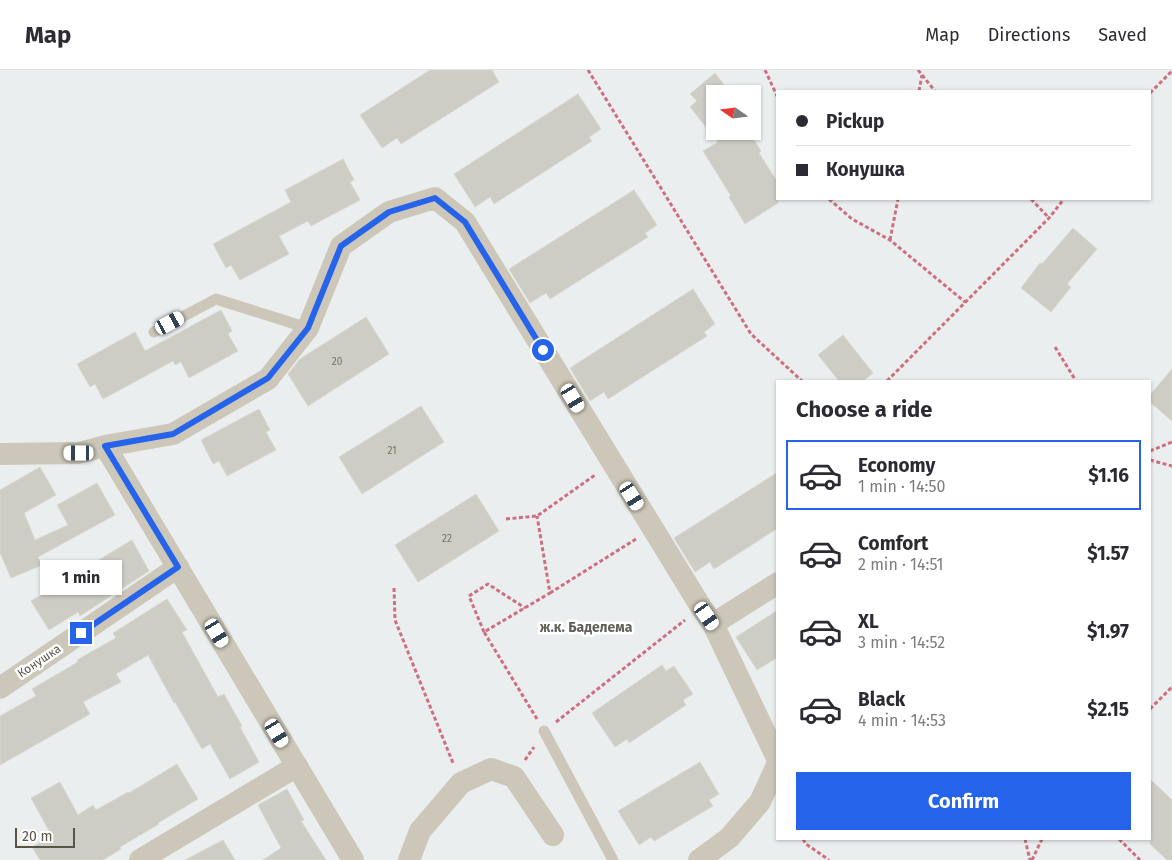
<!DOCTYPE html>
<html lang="en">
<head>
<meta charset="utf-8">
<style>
	body { margin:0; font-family:"Fira Sans",sans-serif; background:#f7f7f7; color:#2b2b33; height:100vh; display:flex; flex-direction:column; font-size:19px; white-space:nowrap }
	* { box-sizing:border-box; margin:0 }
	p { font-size:16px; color:#7c7c81 }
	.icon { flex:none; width:28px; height:28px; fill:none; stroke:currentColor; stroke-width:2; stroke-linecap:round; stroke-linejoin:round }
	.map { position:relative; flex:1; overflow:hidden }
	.sheet { position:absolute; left:776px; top:310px; width:375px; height:460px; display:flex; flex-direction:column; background:#fff; border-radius:0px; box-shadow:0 1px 4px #0004 }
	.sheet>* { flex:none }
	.hud { position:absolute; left:776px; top:20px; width:375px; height:110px; border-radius:0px; box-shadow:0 1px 4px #0004; display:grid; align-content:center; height:110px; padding:0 20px; background:#fff }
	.needle { width:32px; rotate:284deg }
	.controls { position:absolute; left:706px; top:15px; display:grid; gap:10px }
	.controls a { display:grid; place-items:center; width:55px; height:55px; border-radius:0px; background:#fff; box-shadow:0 1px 4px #0004; font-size:25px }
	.scale { position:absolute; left:15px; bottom:12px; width:60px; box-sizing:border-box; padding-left:5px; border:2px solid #595444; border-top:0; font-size:14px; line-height:18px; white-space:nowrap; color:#595444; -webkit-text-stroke:4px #fff; paint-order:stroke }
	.end { position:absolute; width:22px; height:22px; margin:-11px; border:6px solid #2563eb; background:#fff; box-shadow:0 0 0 2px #fff }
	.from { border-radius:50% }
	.bubble { position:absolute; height:35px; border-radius:0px; background:#fff; box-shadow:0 1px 4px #0004; font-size:16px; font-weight:700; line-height:35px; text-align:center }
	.car { position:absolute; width:15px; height:30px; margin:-15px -8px; border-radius:6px; box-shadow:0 0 4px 1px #0007; background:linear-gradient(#fff 24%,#345 0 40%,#fff 0 76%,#345 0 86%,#fff 0) }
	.hud b { display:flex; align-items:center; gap:18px; height:48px; font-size:19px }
	.hud b+b { border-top:1px solid #e1e1e2 }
	.hud i { width:12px; height:12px; background:#2b2b33 }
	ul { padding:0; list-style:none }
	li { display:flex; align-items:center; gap:15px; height:70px; margin:0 10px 8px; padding:0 10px; border:2px solid transparent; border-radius:0px }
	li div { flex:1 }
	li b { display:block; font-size:19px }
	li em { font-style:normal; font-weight:700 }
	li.current { border-color:#2563eb }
	li>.icon { width:45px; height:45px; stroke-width:1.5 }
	h2 { padding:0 20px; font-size:22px; line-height:60px }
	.button { display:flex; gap:10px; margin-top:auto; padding:10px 20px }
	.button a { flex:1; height:58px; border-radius:0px; background:#2563eb; color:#fff; font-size:20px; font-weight:700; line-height:58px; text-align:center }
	header { display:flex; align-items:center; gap:30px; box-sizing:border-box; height:70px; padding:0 25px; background:#fff; border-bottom:1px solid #e1e1e2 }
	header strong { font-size:24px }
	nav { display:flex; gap:28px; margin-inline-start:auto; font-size:18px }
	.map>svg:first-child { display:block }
</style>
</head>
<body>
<header>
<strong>Map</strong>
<nav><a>Map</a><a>Directions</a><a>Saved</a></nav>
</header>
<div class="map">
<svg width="1172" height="790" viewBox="0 0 1172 790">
	<rect width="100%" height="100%" fill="#ebeeef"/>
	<path fill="#cecdc5" stroke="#d8d8cf" d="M430 0H492L499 12 401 74 397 68 382 78 360 45Z
		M715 3 731 24H715V61H748L761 81 759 83 778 113V133L745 154 729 127 731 126 703 81 718 72 690 37 697 31 690 24Z
		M578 24 601 59 589 67 592 71 494 134 490 127 475 137 454 104Z
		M343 89 354 110 350 112 360 130 311 156 308 151 279 166 289 184 240 210 231 195 226 198 213 174 291 132 285 120Z
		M634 120 657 155 645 163 648 167 550 229 546 223 530 233 509 199Z
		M1073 158 1097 179 1067 214 1071 217 1051 242 1021 218 1040 193 1042 194Z
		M693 219 715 254 704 262 707 266 608 329 604 322 590 331 570 298Z
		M221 240 232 261 228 264 238 281 189 308 181 292 175 295 173 291 103 329 95 314 90 317 77 294 135 262 145 281Z
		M366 247 389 284 308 336 288 304 300 289Z
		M843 265 873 303 863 311H839L818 285Z
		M1172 299V351L1150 332V325Z
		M421 336 444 372 362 424 339 387Z
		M259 339 270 360 266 362 276 380 227 406 219 391 213 394 201 370Z
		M40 397 56 425 24 443 35 470 68 455 57 435 97 413 115 445 38 487 42 495 11 508 0 483V420Z
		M778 402V458L714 499 710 492 695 502 674 468Z
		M476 424 499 461 418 512 395 475Z
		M132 470 149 501 80 546 78 542 49 560 31 531Z
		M167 529 187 560 182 562 218 627 224 624 242 656 240 657 259 692 230 709 210 674 202 679 175 632 174 633 148 585 116 604 121 612 83 632 90 644 0 695V646L36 626 32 619 78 592 77 590 116 568 113 563Z
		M778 540V587L757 600 736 567Z
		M662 595 666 601 674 596 693 624 683 630 686 635 629 673 627 669 615 677 592 643Z
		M700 692 719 724 709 730 713 736 654 771 651 767 639 775 618 741Z
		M177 694 198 729 158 753 159 754 120 777 121 779 103 790H40L32 777 52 766 31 728 60 712 78 745 93 735 96 740 128 722 129 723Z
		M1150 709 1172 730V790H1167L1150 774Z
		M287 719 304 750 301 751 326 790H263L281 778 258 735Z
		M223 770 235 790H185Z"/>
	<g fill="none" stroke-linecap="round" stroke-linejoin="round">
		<path stroke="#ce6e81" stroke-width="3" stroke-dasharray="4 2.5" stroke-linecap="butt" d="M588 0 751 264 802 311
			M765 0 778 28
			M918 0 935 21
			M919 21 922 5
			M1150 23 1172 1
			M829 129 852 149 890 170 965 232
			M1031 129 1049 148
			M890 170 898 129
			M1055 277 1076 311
			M887 311 1049 148 1064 129
			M1150 381 1172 372
			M1150 390 1172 396
			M506 449 537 446 595 405
			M394 518 395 550 453 693
			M550 523 636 469
			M484 562 469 526 488 514 525 538
			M1150 639 1172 617
			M537 649 484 562 550 523 537 446
			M556 652 685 550
			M525 690 534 677
			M803 769 806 774 829 790
			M1025 769 1030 790
			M1119 769 1140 790
			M1032 790 1042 769"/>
		<path stroke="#ccc7b9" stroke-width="11" d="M154 262 216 229 308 258
			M544 661 613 790"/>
		<path stroke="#ccc7b9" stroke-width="22" d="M105 376 353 790
			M0 384 79 383 105 376 173 364 268 309 308 258 341 176 389 142 435 128 465 152 701 537 713 554 778 690
			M713 554 778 513
			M0 618 178 497
			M140 790 297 696
			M409 790 420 761 461 713 491 699 514 707 553 765
			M699 790 729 768 760 732 778 693"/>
	</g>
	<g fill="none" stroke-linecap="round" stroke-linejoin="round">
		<path stroke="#2563eb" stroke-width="6" d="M81 563 178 497 105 376 173 364 268 308 308 258 341 176 389 142 435 128 465 152 543 280"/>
	</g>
	<g text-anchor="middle" stroke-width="5" stroke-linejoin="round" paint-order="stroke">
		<g font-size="10" fill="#767264">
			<text x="337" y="295">20</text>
			<text x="392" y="384">21</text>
			<text x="447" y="472">22</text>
		</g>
		<g font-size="12" fill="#595444" stroke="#fff">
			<text transform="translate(39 591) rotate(-34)" y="4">Конушка</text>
		</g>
		<g font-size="14" font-weight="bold" fill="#616058" stroke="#fff">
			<text x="586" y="562">ж.к. Баделема</text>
		</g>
	</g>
</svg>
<div class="controls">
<a><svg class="needle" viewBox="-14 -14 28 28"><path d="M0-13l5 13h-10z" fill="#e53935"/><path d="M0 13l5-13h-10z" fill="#7c7c81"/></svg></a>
</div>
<div class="scale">20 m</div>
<i class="end from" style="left:543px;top:280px"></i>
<i class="end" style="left:81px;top:563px"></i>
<div class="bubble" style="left:40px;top:490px;width:82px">1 min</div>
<i class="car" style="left:170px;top:253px;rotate:62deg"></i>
<i class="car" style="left:573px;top:328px;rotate:149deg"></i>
<i class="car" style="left:79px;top:383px;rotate:270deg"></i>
<i class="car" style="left:632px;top:426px;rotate:148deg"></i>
<i class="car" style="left:707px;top:546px;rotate:145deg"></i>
<i class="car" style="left:217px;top:563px;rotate:149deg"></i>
<i class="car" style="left:277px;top:663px;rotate:149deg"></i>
<div class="hud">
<b><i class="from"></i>Pickup</b>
<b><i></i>Конушка</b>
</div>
<section class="sheet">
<h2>Choose a ride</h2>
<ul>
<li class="current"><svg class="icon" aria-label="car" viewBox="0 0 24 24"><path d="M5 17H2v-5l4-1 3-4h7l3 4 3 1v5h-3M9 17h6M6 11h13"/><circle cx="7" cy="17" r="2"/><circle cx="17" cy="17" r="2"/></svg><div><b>Economy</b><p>1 min · 14:50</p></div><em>$1.16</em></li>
<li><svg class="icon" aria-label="car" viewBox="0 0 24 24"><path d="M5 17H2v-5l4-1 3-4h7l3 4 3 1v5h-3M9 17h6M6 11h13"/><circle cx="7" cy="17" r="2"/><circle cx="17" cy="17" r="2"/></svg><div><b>Comfort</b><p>2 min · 14:51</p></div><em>$1.57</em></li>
<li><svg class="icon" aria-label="car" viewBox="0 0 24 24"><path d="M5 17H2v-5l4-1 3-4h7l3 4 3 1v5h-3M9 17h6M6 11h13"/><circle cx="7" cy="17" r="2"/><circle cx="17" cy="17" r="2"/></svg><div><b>XL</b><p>3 min · 14:52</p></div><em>$1.97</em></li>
<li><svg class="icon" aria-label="car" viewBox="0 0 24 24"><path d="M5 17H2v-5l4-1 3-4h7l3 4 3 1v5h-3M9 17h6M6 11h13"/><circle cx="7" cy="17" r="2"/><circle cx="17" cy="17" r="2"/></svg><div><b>Black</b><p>4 min · 14:53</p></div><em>$2.15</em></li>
</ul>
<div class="button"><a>Confirm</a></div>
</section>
</div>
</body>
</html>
